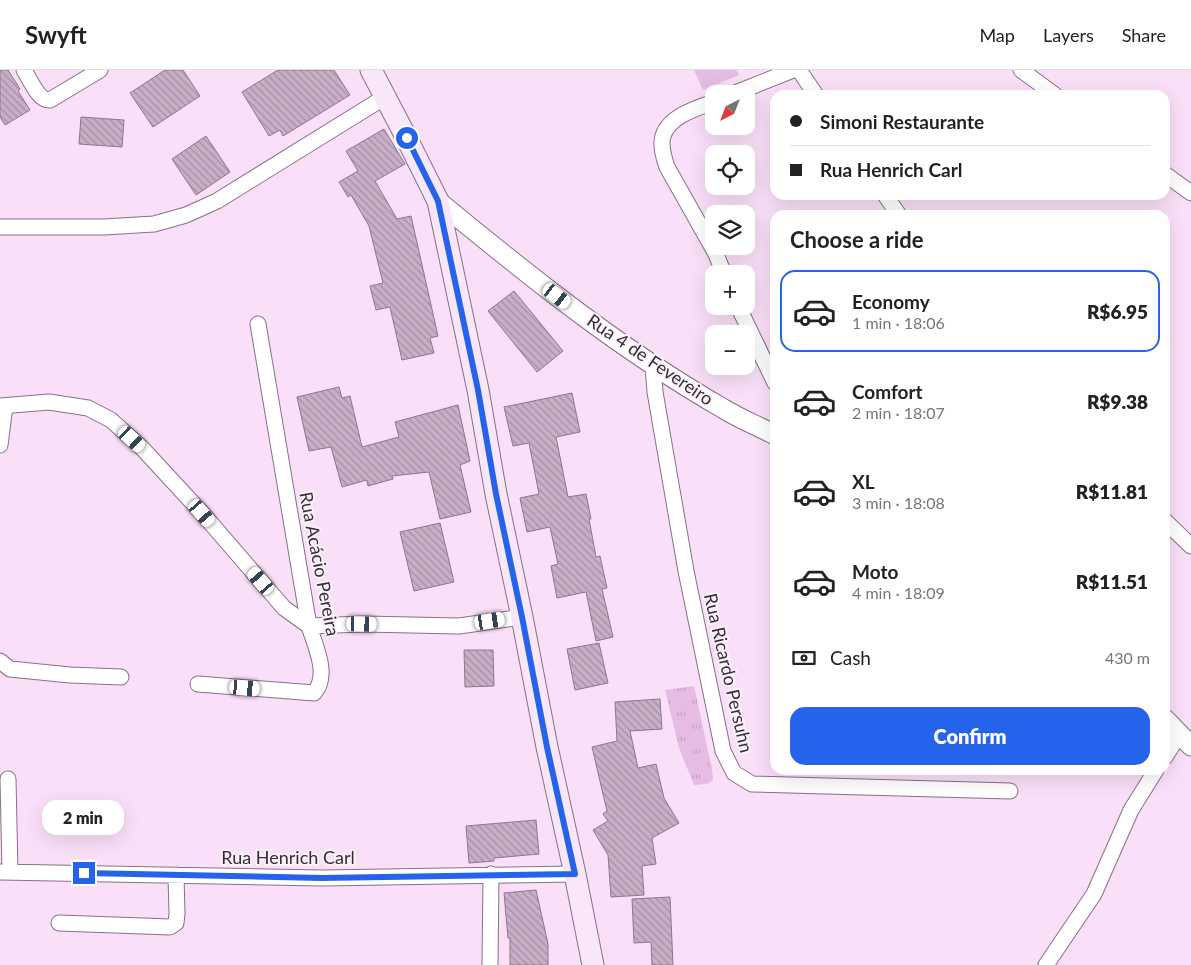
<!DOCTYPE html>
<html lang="en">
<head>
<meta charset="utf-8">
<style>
	body { margin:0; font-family:Lato,sans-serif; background:#f6f6f6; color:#222; height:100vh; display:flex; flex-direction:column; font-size:19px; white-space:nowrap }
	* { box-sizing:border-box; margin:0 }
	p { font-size:16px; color:#767676 }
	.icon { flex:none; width:28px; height:28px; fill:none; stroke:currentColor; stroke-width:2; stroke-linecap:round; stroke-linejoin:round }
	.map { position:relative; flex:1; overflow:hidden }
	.sheet { position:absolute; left:770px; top:140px; width:400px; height:565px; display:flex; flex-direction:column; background:#fff; border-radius:15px; box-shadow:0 5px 20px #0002 }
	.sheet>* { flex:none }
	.hud { position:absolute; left:770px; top:20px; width:400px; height:110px; border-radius:15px; box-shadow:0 5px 20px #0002; display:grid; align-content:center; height:110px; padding:0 20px; background:#fff }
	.needle { width:32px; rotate:222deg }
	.buttons { position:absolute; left:705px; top:15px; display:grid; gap:10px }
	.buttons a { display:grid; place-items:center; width:50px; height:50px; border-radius:10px; background:#fff; box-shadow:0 5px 20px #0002; font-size:25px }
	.end { position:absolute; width:22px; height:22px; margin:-11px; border:6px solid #2563eb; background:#fff; box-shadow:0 0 0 2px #fff }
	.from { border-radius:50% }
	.bubble { position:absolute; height:35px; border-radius:15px; background:#fff; box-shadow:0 5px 20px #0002; font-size:16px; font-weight:800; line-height:35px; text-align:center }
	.car { position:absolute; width:15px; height:30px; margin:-15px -8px; border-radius:6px; box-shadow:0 0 4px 1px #0007; background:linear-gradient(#fff 24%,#345 0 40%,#fff 0 76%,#345 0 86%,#fff 0) }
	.hud b { display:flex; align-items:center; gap:18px; height:48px; font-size:19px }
	.hud b+b { border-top:1px solid #e0e0e0 }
	.hud i { width:12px; height:12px; background:#222 }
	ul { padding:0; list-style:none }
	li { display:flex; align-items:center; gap:15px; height:82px; margin:0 10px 8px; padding:0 10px; border:2px solid transparent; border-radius:15px }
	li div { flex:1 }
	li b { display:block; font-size:19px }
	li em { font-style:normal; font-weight:800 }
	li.selected { border-color:#2563eb }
	li>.icon { width:45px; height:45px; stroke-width:1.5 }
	h2 { padding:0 20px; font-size:22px; line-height:60px }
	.pay { display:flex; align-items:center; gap:12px; height:55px; padding:0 20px; font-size:19px }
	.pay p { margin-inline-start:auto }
	.primary-button { display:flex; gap:10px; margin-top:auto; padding:10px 20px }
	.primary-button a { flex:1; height:58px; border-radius:15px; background:#2563eb; color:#fff; font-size:20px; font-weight:800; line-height:58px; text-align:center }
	header { display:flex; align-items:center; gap:30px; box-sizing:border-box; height:70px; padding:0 25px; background:#fff; border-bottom:1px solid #e0e0e0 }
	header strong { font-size:24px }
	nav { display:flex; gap:28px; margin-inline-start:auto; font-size:18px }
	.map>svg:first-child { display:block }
</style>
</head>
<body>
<header>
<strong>Swyft</strong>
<nav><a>Map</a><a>Layers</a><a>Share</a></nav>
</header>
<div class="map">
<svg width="1191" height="895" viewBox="0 0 1191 895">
	<defs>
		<pattern id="grass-tufts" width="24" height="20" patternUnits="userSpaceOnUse" patternTransform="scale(1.25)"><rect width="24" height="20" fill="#e6bce5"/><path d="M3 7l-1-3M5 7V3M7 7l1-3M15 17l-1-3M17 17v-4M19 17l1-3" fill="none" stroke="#c6a2c5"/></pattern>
		<pattern id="building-back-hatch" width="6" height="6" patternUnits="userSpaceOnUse" patternTransform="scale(1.25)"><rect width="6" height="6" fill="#c8afc7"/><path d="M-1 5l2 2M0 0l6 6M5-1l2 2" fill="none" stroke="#a38fa2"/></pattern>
	</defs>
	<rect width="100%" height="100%" fill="#f9dff8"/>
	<path fill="url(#grass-tufts)" d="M694 616 712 699 713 710 707 714 694 715 679 678 665 620Z"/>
	<path fill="#e6bce5" d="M694 0H736L739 5 703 20Z"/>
	<path fill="url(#building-back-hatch)" stroke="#8e768d" d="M0 0H8L20 19 18 21 30 40 5 55 0 47Z
		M165 0H183L200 26 153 57 130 23Z
		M278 0H334L350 25 283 66 280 60 269 66 242 22Z
		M81 47 124 50 122 77 79 74Z
		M384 59 405 94 375 111 397 149 411 146 438 266 430 268 434 283 402 290 390 237 376 240 370 216 383 213 369 156 351 125 348 127 339 112 358 101 346 81Z
		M206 66 230 102 196 125 172 89Z
		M514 221 563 281 537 302 488 241Z
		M339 317 342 328 350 326 362 377 399 367 395 352 458 335 470 391 460 395 471 442 440 449 429 402 392 406 393 409 368 416 367 410 342 417 331 377 309 381 297 327Z
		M572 323 580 362 556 367 568 427 586 424 591 449H589L596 487 600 486 607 518 602 519 613 567 596 571 586 522 557 528 551 496 558 494 550 457 527 462 520 428 539 424 529 373 513 376 504 337Z
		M440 453 454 512 414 521 400 462Z
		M599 573 608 613 575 620 567 579Z
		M464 580H493L494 616 465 617Z
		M660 629 662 659 630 661 638 698 656 694 664 728 679 753 652 768 656 794 642 796 644 825 611 827 608 785 593 760 608 751 603 744 607 741 592 677 617 671 615 632Z
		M536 750 539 784 494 788V791L469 793 466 756Z
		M536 820 548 874V895H510V868H508L504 823Z
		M670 827 673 895H652L651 872 634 873 632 829Z"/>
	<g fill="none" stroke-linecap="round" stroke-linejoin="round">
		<defs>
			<path id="minor" d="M24 0C30 9 38 31 50 30L100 0
				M799 0 816 25
				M1021 0 1055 25
				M733 24 793 0
				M714 32C697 38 669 46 663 66 660 76 664 88 667 97L716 184 724 204
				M1165 104 1191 123
				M885 125 899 145
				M0 157H104L154 154 186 145 217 131 385 27
				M738 236 775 313
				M653 295 655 322 686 501 723 681 734 703 752 714 1010 721
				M0 336 49 332 88 338 111 350 142 378 202 443 284 538 309 556 363 554 459 556 522 547
				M0 375 5 336
				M1165 451 1191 476
				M0 591 10 599 70 605 121 607
				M198 614 314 623C330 605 315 576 309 556L258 254
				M1165 687 1179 665
				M8 709 10 802
				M0 802 322 808 575 804
				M59 853 170 857 176 853 177 844 176 805
				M490 895 491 804
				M1046 895 1094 824 1131 740 1156 700"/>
			<path id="tertiary" d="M438 131C529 206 621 280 724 339 740 349 758 356 775 365
				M1165 649 1191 676"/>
			<path id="secondary" d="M371 0 404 63 438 131 478 320 496 424 522 547 547 677 575 804 593 895"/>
		</defs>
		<use href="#minor" stroke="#887087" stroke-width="17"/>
		<use href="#tertiary" stroke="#887087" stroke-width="21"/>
		<use href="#secondary" stroke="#887087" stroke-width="23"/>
		<use href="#minor" stroke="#fff" stroke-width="15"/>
		<use href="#tertiary" stroke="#fff" stroke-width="19"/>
		<use href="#secondary" stroke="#f9e7f9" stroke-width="21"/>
	</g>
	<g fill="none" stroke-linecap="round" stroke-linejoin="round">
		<path stroke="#2563eb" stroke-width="6" d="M84 803 322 808 575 804 547 677 522 547 496 424 478 320 438 131 407 68"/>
	</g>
	<g text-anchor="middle" stroke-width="4" stroke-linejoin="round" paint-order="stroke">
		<g font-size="18" fill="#362c36" stroke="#fcf2fc">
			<text transform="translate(650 290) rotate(34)" y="6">Rua 4 de Fevereiro</text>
			<text transform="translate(319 494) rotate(79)" y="6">Rua Acácio Pereira</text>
			<text transform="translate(728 603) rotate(77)" y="6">Rua Ricardo Persuhn</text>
			<text x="288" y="794">Rua Henrich Carl</text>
		</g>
	</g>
</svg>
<div class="buttons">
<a><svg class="needle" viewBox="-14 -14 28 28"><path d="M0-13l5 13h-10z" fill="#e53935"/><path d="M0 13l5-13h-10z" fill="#767676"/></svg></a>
<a><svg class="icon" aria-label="locate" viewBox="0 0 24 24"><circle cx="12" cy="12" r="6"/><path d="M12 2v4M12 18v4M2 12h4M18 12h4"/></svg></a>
<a><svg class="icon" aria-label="layers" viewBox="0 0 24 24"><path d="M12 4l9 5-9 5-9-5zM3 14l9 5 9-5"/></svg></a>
<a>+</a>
<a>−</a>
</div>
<i class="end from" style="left:407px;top:68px"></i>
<i class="end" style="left:84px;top:803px"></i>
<div class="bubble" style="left:42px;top:730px;width:82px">2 min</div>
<i class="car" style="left:557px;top:226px;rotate:128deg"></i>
<i class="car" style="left:132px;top:369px;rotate:133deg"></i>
<i class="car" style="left:202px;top:443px;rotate:139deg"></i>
<i class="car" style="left:261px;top:511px;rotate:319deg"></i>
<i class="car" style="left:490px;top:551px;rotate:81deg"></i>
<i class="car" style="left:362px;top:554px;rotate:91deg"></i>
<i class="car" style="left:245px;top:618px;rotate:95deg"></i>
<div class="hud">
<b><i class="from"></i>Simoni Restaurante</b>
<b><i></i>Rua Henrich Carl</b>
</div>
<section class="sheet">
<h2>Choose a ride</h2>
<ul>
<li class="selected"><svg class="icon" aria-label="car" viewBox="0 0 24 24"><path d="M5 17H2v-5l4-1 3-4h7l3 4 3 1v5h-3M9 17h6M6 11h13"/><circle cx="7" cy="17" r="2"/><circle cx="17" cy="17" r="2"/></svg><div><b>Economy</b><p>1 min · 18:06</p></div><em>R$6.95</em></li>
<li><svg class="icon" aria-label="car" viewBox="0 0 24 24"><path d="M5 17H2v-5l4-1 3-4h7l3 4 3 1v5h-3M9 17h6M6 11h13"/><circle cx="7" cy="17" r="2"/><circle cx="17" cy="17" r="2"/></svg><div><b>Comfort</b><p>2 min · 18:07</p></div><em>R$9.38</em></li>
<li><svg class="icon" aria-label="car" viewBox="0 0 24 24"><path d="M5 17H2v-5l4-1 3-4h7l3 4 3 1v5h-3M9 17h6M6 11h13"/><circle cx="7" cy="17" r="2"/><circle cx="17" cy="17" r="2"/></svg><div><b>XL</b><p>3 min · 18:08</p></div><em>R$11.81</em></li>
<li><svg class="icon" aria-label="car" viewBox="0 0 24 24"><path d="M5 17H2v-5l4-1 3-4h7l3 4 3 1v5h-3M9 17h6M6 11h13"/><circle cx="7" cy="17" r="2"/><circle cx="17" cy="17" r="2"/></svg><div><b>Moto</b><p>4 min · 18:09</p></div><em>R$11.51</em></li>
</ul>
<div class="pay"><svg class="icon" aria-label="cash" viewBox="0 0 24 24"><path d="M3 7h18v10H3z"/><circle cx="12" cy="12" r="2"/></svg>Cash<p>430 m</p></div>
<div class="primary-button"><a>Confirm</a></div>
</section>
</div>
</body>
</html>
